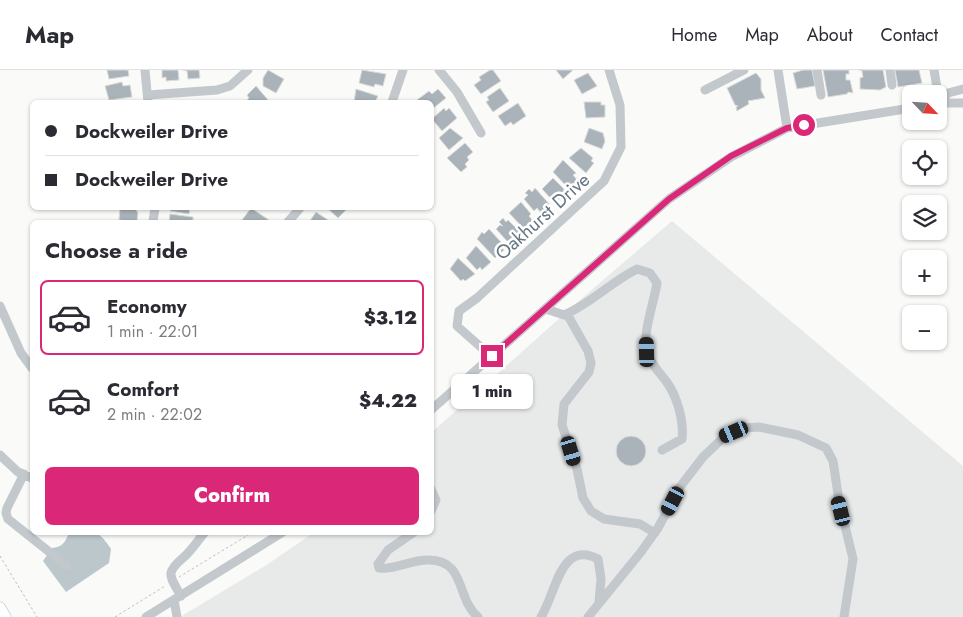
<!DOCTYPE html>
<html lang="en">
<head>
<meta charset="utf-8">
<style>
	body { margin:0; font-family:Jost,sans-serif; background:#f7f7f7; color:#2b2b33; height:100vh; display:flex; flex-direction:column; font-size:19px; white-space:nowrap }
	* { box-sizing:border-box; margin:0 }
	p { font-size:16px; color:#7c7c81 }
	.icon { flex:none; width:28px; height:28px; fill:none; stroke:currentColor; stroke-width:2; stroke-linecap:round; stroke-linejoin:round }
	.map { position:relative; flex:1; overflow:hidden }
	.drawer { position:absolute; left:30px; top:150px; width:404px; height:315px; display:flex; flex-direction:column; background:#fff; border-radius:8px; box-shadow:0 1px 4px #0004 }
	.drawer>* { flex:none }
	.top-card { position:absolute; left:30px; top:30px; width:404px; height:110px; border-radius:8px; box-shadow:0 1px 4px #0004; display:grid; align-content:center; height:110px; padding:0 15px; background:#fff }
	.needle { width:32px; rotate:115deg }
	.fabs { position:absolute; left:902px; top:15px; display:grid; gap:10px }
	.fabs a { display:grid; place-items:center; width:45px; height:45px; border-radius:8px; background:#fff; box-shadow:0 1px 4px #0004; font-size:25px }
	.end { position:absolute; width:22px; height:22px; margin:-11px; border:6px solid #db2777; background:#fff; box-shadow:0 0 0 2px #fff }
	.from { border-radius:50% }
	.bubble { position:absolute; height:35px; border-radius:8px; background:#fff; box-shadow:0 1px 4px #0004; font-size:16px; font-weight:800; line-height:35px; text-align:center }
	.car { position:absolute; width:15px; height:30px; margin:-15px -8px; border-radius:6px; box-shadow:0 0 4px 1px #0007; background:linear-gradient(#222 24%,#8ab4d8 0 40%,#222 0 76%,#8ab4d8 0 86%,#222 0) }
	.top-card b { display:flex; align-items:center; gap:18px; height:48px; font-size:19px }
	.top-card b+b { border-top:1px solid #e1e1e2 }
	.top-card i { width:12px; height:12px; background:#2b2b33 }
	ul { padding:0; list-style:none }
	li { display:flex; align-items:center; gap:15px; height:75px; margin:0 10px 8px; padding:0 5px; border:2px solid transparent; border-radius:8px }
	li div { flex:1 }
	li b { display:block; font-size:19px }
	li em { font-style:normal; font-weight:800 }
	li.on { border-color:#db2777 }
	li>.icon { width:45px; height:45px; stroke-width:1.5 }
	h2 { padding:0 15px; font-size:22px; line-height:60px }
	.primary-button { display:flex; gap:10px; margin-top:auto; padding:10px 15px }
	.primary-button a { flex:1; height:58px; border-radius:8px; background:#db2777; color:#fff; font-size:20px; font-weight:800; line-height:58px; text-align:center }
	header { display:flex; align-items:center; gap:30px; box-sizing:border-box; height:70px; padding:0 25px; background:#fff; border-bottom:1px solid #e1e1e2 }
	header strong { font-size:24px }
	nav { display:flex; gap:28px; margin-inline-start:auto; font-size:18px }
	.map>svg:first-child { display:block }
</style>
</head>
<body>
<header>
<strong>Map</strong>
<nav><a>Home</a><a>Map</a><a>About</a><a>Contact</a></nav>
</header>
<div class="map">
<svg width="963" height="547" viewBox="0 0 963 547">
	<rect width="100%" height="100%" fill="#fafaf8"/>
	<path fill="#e8e9e9" d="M672 151 963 396V547H180L268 494 313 463 431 462V363L581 229Z"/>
	<path fill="#bbc7cb" d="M69 463C93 463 97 457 111 479L109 493 66 522 43 491 52 478C63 477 65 472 69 463Z"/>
	<path fill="#aab3b9" stroke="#dcdcda" d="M107 0H128L129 6 109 9Z
		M162 0H178L179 10 166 11V7L162 8Z
		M183 0H199L200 8 188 9 187 1Z
		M268 0 284 9 276 23 263 16V8Z
		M362 0 386 4 383 16 375 14 374 17 359 13Z
		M490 0H493L501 11 481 24 474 15 481 10 479 7Z
		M556 0H573L563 9Z
		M803 0H812L815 16 797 19 793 3Z
		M823 0H849V4H846V10H850L853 23 848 22 847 24 828 27Z
		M859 0H883L886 17 880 20 860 19V8L863 7 862 1Z
		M895 0H919L922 13 898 17Z
		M588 3 597 16 582 24 574 10Z
		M756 3 761 9V20L765 28 748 31 749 34 737 41 736 37 738 36 735 35 727 18Z
		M122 12 123 16 130 15 132 27 109 30 105 16Z
		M256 16 269 31 268 32H249L247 30 249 28 247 25Z
		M500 18 509 31 493 42 486 32 489 30 487 27Z
		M356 19 378 26 375 32H354Z
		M438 19 446 28 431 40V32H419L417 30 429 21 432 24Z
		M584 32H601V35H605V47L586 48Z
		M518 33 526 46 513 55 511 52 505 56 498 46Z
		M444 38 446 41 449 38 457 48 442 61 432 49Z
		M450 58 463 68 449 80 439 68Z
		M589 58 603 63 605 71 602 79 584 72Z
		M465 73 473 82 467 87 469 90 465 94 467 97 461 102 447 88Z
		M581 78 593 88 591 91 594 93 586 103 569 88Z
		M563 90 576 103 573 105 578 111 569 119 553 102Z
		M553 108 564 119 562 126 555 133 542 119Z
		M535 118 551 136 542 144 537 138 534 141 524 129 528 125 525 123 529 119 532 122Z
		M521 132 531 144 529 146 534 152 525 160 509 143Z
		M120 138H135L138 143 137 152 119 150Z
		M171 138H190L189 144 170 141Z
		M251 138 269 150 268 152H245L242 150Z
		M327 138H348L338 148Z
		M316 142 331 152H309Z
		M170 144 193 147V152H169Z
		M503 148 506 152 508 150 521 163 511 171H507L496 159 500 155 503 156 499 152Z
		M489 159 501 172 499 174 504 180 495 188 477 169 482 162 484 164Z
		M476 176 491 192 482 200 480 197 477 200 466 188Z
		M458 188 475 204 465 211 463 209 461 211 450 199Z
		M616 381a15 15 0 1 1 30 0a15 15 0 1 1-30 0Z"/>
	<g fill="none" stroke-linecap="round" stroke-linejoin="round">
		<defs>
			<path id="major" d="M0 537 6 547"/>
		</defs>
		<use href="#major" stroke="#b5babe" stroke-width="11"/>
		<path stroke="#bbbfc2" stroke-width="1" stroke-dasharray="2.5 2.5" stroke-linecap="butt" d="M0 486 37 547
			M179 507 253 462
			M115 547 165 516"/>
		<path stroke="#c3c8cc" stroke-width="9" d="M145 0 148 32
			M439 0 457 22 481 63
			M778 0 787 58
			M817 0 821 25
			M890 0 892 15
			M934 0 938 24
			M705 20 744 0
			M148 25 217 20 230 16 248 0
			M392 32 403 0
			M939 33 948 23 963 19
			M939 33H963
			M153 152 155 138
			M288 152 300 138
			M0 236 21 283 32 298
			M546 239 564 245C590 234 611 212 637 199L650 203 657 213C654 233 642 263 647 282 650 293 659 302 666 311 677 326 684 350 682 369L662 380
			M567 244 588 281 591 293 589 302 564 334 562 355 577 399 583 428 591 441 604 449 640 454 655 463
			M492 287 457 256 459 241 477 228 604 111 621 77 620 35 609 0
			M431 340 669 129 731 87 787 58 911 38
			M0 385 18 402 32 408
			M24 404 7 438 6 443 8 449 67 496
			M431 419 436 430 431 441
			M414 462 388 480 378 494 379 498C396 500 412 489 429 490 466 490 456 529 478 547
			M181 526C169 505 165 503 184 487 192 480 198 470 205 462
			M174 530 177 547
			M146 547 283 462
			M541 547C556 524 560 469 598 489L601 509 599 532
			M588 547 641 482 658 458 680 417 703 387 724 367 744 358 759 357 798 365 826 378 833 391 839 431 853 489 844 547"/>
		<use href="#major" stroke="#fff" stroke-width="10"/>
	</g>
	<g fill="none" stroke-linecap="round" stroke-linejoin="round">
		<path stroke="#db2777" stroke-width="6" d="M492 286 669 129 731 86 787 58 804 55"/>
	</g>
	<g text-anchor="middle" stroke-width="5" stroke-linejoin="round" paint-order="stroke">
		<g font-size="19" fill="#657683" stroke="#fff">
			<text transform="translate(542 146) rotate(-42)" y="7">Oakhurst Drive</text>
		</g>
	</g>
</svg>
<div class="fabs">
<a><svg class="needle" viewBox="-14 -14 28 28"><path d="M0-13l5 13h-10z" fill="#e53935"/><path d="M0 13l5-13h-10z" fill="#7c7c81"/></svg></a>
<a><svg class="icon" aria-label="locate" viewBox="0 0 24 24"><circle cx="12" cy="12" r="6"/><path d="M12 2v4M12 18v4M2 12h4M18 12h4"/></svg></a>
<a><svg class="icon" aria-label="layers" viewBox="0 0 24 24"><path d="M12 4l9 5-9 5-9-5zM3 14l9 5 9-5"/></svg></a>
<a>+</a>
<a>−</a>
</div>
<i class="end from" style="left:804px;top:55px"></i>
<i class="end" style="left:492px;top:286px"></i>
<div class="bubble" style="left:451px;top:304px;width:82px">1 min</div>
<i class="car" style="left:647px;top:282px;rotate:359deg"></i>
<i class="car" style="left:734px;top:362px;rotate:247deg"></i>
<i class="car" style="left:571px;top:381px;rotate:163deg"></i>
<i class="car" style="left:673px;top:431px;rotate:208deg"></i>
<i class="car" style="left:841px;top:441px;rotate:346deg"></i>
<div class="top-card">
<b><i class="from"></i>Dockweiler Drive</b>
<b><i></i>Dockweiler Drive</b>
</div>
<section class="drawer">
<h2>Choose a ride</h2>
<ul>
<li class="on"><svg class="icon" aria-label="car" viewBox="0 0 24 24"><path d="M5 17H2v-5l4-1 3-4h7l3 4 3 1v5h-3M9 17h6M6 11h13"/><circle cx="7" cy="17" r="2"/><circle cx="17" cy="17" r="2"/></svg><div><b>Economy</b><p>1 min · 22:01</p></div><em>$3.12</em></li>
<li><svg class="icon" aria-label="car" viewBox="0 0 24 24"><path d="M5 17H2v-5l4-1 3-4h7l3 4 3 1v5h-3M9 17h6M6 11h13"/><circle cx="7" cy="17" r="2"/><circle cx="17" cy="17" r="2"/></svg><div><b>Comfort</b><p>2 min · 22:02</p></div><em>$4.22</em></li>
</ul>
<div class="primary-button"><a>Confirm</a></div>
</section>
</div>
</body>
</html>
